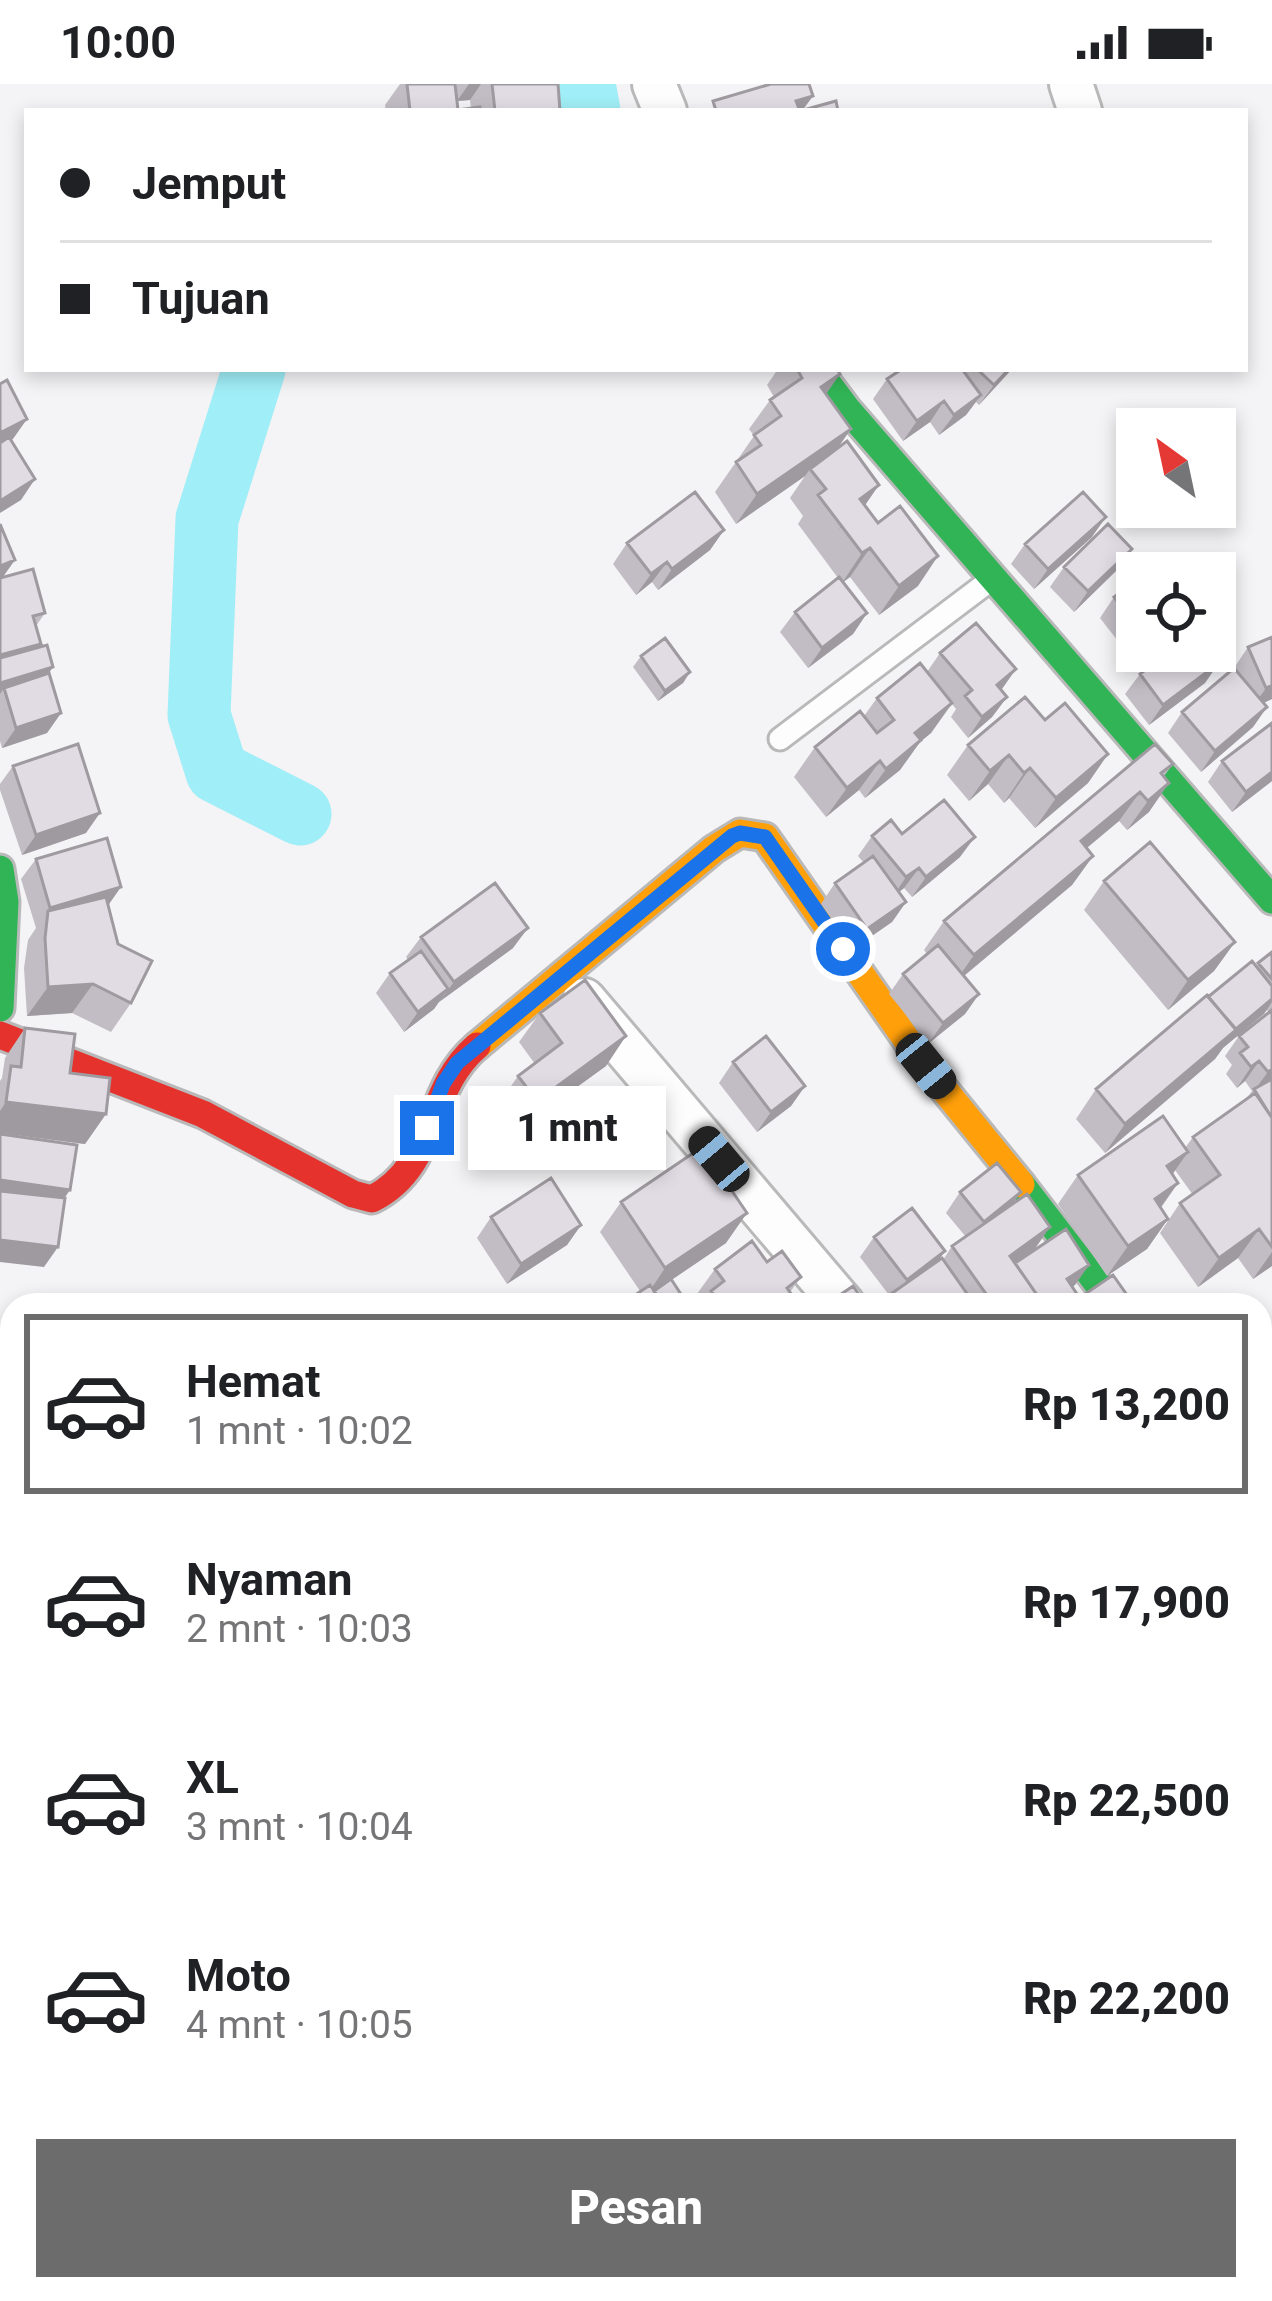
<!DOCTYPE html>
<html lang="id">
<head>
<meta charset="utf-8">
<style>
	body { margin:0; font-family:Roboto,sans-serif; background:#f6f6f6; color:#202124; height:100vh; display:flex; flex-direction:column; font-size:45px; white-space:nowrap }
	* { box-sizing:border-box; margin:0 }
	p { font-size:39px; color:#757577 }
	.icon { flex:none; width:66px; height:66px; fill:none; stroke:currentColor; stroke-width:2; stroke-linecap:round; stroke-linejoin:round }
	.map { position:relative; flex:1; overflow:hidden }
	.details { position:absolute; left:0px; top:1209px; width:1272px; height:1008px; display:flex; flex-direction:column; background:#fff; border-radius:36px 36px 0 0; box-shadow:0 6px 18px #0003 }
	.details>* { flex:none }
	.top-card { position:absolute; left:24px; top:24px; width:1224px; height:264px; border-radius:0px; box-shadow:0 6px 18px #0003; display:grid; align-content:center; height:264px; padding:0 36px; background:#fff }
	.needle { width:78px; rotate:327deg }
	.tools { position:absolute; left:1116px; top:324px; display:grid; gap:24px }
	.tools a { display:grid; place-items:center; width:120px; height:120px; border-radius:0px; background:#fff; box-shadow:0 6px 18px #0003; font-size:60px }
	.end { position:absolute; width:54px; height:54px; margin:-27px; border:15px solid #1a73e8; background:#fff; box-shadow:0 0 0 6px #fff }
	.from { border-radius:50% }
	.bubble { position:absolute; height:84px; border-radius:0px; background:#fff; box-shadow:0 6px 18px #0003; font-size:39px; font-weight:800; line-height:84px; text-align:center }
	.car { position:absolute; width:36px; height:72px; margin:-36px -18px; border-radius:15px; box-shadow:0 0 9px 3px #0007; background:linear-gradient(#222 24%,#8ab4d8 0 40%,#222 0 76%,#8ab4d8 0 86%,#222 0) }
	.top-card b { display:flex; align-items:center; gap:42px; height:114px; font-size:45px }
	.top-card b+b { border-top:3px solid #e0e0e0 }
	.top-card i { width:30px; height:30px; background:#202124 }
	ul { padding:21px 0 0; list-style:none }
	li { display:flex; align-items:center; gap:36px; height:180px; margin:0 24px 18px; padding:0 12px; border:6px solid transparent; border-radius:0px }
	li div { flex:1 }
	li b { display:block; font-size:45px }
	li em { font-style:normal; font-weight:800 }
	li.on { border-color:#6d6c6d }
	li>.icon { width:108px; height:108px; stroke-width:1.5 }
	.button { display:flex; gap:24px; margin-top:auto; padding:24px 36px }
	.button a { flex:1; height:138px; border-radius:0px; background:#6d6c6d; color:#fff; font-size:48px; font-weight:800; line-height:138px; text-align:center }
	.status { display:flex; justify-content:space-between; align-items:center; height:84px; padding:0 60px; background:#fff; direction:ltr }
	.status svg { height:33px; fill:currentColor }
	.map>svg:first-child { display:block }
</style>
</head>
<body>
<div class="status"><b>10:00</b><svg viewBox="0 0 49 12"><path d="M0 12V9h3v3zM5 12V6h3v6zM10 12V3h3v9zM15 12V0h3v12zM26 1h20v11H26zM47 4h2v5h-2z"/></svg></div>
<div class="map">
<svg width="1272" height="2217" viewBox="0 0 1272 2217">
	<rect width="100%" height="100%" fill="#f4f3f5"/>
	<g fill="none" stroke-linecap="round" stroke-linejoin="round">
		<path stroke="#a0eef7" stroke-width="63" d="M584 0 589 27
			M254 285 207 435 199 631 217 688 300 730"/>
		<defs>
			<path id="lane" d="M780 655 992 495"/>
			<path id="street" d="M654 0 665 27
				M1071 0 1080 27
				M584 916 843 1221
				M1260 1682 1272 1699"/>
			<path id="fast" d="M817 285 847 325 1272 816
				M0 785 5 818 0 924
				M1021 1100 1114 1221
				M1260 1303 1272 1295
				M0 2050 12 2044"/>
			<path id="slow" d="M477 962 714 765 740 749 765 753 925 982 1021 1100"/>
			<path id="jam" d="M0 951 203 1030 353 1110 372 1115C438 1082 424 1007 477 962"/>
		</defs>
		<use href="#lane" stroke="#bab9ba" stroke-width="27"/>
		<use href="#street" stroke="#bab9ba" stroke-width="48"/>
		<use href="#fast" stroke="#bab9ba" stroke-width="33"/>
		<use href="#slow" stroke="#bab9ba" stroke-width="33"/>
		<use href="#jam" stroke="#bab9ba" stroke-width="33"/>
		<use href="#lane" stroke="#fdfdfe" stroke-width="21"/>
		<use href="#street" stroke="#fdfdfe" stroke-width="42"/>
		<use href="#fast" stroke="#30b455" stroke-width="27"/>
		<use href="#slow" stroke="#ff9f0a" stroke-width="27"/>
		<use href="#jam" stroke="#e5322d" stroke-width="27"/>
	</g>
	<path fill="#c2bdc4" d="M400 0H455L458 26 471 24 470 16 457 17 456 0H558L560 27H386L385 21Z
		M778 285H837L826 310 838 363 865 421 918 502 879 531 850 493 843 498 867 529 853 550 808 584 780 548 795 528 838 494 798 440 803 432 790 414 805 392 736 440 715 408 754 352 749 345 770 316 774 313 767 301Z
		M902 285H1012L979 321 976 318 966 331 939 351 930 338 903 357 873 315 887 295Z
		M0 440 3 493 45 529 36 542 41 560 38 563 61 629 47 649 2 664 0 657Z
		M724 446 710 466 658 506 652 498 636 511 613 480 627 459Z
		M1092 453 1034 505 1011 480 1025 460Z
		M1064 483 1118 485 1074 528 1050 503Z
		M1137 496V563L1128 570 1100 534 1114 513Z
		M1272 553V615L1264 619 1267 623 1253 643 1201 688 1168 649 1182 628 1234 584 1248 563Z
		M940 569 1001 606 1007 613 992 633 968 654 951 633 956 625 952 620 931 649 920 658 900 686 865 714 859 706 826 733 794 693 815 663 864 632 877 614 927 588Z
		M641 572 690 588 683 599 658 617 633 583Z
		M1140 590 1205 599 1149 641 1125 610Z
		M1045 636 1108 670 1088 699 1035 744 1009 714 1004 719 988 700 969 717 947 691 968 661Z
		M1272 639V697L1232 728 1208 698 1222 677Z
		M1173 680 1164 692 1149 728 1127 746 1119 737 1087 764 1093 772 1072 801 964 892 979 910 965 930 929 959 889 910 903 890 927 870 924 866 944 837Z
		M13 682 86 749 22 771 0 706V700Z
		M902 750 960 773 912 813 904 804 899 808 906 818 892 838 853 865 821 820 835 799 864 779 858 772 872 752Z
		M36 775 108 821 131 919 111 948 72 929 27 932 24 884 28 856 36 844 21 795Z
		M1104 797 1235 858 1214 887 1168 926 1084 826Z
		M421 853 513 864 439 918 434 925 404 948 376 909 390 889 408 876 406 873Z
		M1272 868V994L1267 998 1272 995V1182L1253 1195 1238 1174 1198 1203 1160 1149 1180 1119 1193 1111 1175 1086 1173 1090 1178 1099 1161 1124 1168 1135 1147 1165 1107 1192 1058 1120 1078 1091 1185 1064 1193 1053 1246 1015 1252 1007 1245 997 1237 1004 1226 990 1232 981 1225 972 1239 952 1269 929 1267 926 1223 964 1215 975 1105 1069 1076 1035 1096 1005 1208 913 1256 883Z
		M540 929 606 982 516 1047 498 1021 518 992 535 980 519 958Z
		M25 944 70 989 106 1030 85 1060 0 1049V997L2 994 5 974Z
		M733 978 805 1002 791 1022 757 1048 719 999Z
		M960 1108H1021L1013 1119 1033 1168 1089 1181 1072 1203 1077 1210 1069 1221H882L889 1211 860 1173 874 1153 938 1176H943L952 1162 966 1153 946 1129Z
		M621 1118 726 1159 671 1196 640 1207 600 1148Z
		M491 1133 581 1141 567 1161 507 1200 477 1154Z
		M767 1178 801 1193 790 1208 799 1221H699L694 1214 715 1185Z
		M1272 1337V1503L1261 1510 1260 1352Z
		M1272 1579V1622L1260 1606V1594Z
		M1272 1754V1976L1260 1985V1762Z
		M12 1888V2028L9 2030 0 2015V1895Z
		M1272 1984V2038L1262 2026 1272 2046 1260 2063V1996Z
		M1272 2103V2186L1260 2166V2110Z
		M12 2205H111L101 2217H0Z
		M260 2205H330L335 2217H258L255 2212Z
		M565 2205H648L651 2213 648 2217H570Z
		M656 2205H769L761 2217H664Z
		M968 2205H1061L1055 2214 1106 2217H973L974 2215Z
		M1113 2205H1234L1227 2215 1219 2217H1183L1181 2208 1176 2215 1171 2217H1118Z"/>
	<path fill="#9e9aa0" d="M469 0H481L470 16 457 17Z
		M813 12 802 27H789L796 17Z
		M1009 285H1012L979 321 994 301Z
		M840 290 820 319 821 303Z
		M981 311 966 331 939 351 954 331Z
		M944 317 930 338 903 357 917 337Z
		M27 335 13 355 0 362V349Z
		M851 345 830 375 810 385 805 392 736 440 757 410Z
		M35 395 21 416 0 429V417Z
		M879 401 859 430 839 445 860 415Z
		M1106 433 1092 453 1034 505 1048 485Z
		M724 446 710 466 658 506 672 485Z
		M870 464 850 493 842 499 862 469Z
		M1132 465 1118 485 1074 528 1088 507Z
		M938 472 918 502 879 531 899 502Z
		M15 476 0 497V482Z
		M667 478 652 498 636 511 651 490Z
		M867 529 853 550 808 584 822 564Z
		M1219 579 1205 599 1149 641 1163 621Z
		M53 583 39 604H4L0 610V599Z
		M1016 585 1002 605 983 621 997 601Z
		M690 588 683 599 658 617 665 607Z
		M1272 601V615L1252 624 1266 604Z
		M1007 613 992 633 968 654 982 633Z
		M952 619 931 649 920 658 900 686 865 714 886 685 915 649Z
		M1267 623 1253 643 1201 688 1215 667Z
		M61 629 47 649 2 664 16 644Z
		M1108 670 1088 699 1035 744 1056 714Z
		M1009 671 988 700 969 717 990 687Z
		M880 677 859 706 826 733 847 704Z
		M1030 684 1009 714 1004 719 1024 689Z
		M1272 688V697L1232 728 1246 708Z
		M1169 699 1149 728 1127 746 1148 717Z
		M1140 708 1119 737 1060 786 1081 757Z
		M100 729 86 749 22 771 36 751Z
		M975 753 960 773 912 813 926 793Z
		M1093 772 1072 801 953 901 974 871Z
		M919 784 904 804 892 814 906 793Z
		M121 803 107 823 48 827 36 844 50 824Z
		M906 818 892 838 853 865 867 845Z
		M528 844 513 864 439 918 454 898Z
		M1235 858 1214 887 1168 926 1188 896Z
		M93 900 72 929 27 932 48 903Z
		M448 905 434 925 404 948 418 928Z
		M979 910 965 930 929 959 943 939Z
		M1272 915V918L1264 930 1223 964 1215 975 1105 1069 1125 1040Z
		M626 952 606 982 516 1047 537 1017Z
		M1259 977 1245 997 1237 1004 1251 983Z
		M1272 985V994L1253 1008 1268 988Z
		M805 1002 791 1022 757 1048 771 1028Z
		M6 1018 106 1030 85 1060 0 1049V1027Z
		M1188 1068 1167 1098V1082Z
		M0 1096 70 1106 56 1126 0 1118Z
		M1178 1099 1157 1128 1155 1115Z
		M1021 1108 1007 1128 970 1158 984 1138Z
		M747 1129 726 1159 645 1214 665 1184Z
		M1168 1135 1147 1165 1107 1192 1128 1162Z
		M581 1141 567 1161 507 1200 521 1180Z
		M1050 1143 1030 1172 1012 1185 1010 1172Z
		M1259 1145 1238 1174 1198 1203 1219 1174Z
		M0 1156 58 1163 44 1183 0 1178Z
		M945 1167 931 1187 892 1216 907 1196Z
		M1272 1168V1182L1253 1195Z
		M1089 1181 1075 1201 1053 1216 1067 1195Z
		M1272 1495V1503L1261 1510Z
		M1272 1895V1909L1260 1918V1911Z
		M1272 1967V1976L1260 1985V1976Z
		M12 1983V1988L0 2005V1990Z
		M1272 2045 1260 2063V2052Z
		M29 2205H38L30 2217H5Z
		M76 2205H111L101 2217H52Z
		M717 2205H722L713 2217H700Z
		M769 2205 761 2217H749Z
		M1051 2205H1061L1051 2217H1031Z
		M1147 2205H1183L1176 2215 1171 2217H1138Z
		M1204 2205H1234L1227 2215 1219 2217H1192L1200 2206Z"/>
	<path fill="#e1dce4" stroke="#9e9aa0" stroke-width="3" d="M407 0H455L458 26 480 23 481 27H410Z
		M492 0H558L560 27H495Z
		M771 0H809L813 12 796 17 800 27H716L713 17Z
		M836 17 838 27H800Z
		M797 285H837L840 290 821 303 851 345 757 410 736 378 761 361 754 351 781 332 770 316 802 294Z
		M902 285H962L981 311 954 331 944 317 917 337 887 295Z
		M977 285H1009L994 301Z
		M7 296 27 335 0 349V300Z
		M9 353 35 395 0 417V359Z
		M847 357 879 401 860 415 878 439 900 422 938 472 899 502 870 464 862 469 818 411 826 405 810 385Z
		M695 408 724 446 672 485 667 478 651 490 627 459Z
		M1083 408 1106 433 1048 485 1025 460Z
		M0 440 15 476 0 482Z
		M1108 440 1132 465 1088 507 1064 483Z
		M1165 474 1177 489H1146Z
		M33 485 45 529 33 532 41 560 0 571V494Z
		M839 493 867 529 822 564 795 528Z
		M1137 496V544L1114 513Z
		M976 539 1016 585 997 601 1007 613 982 633 965 612 972 606 940 569Z
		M1272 553V601L1266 604 1248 563Z
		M665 554 690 588 665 607 641 572Z
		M47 561 53 583 0 599V574Z
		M1169 567H1210L1219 579 1163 621 1140 590Z
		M920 579 952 619 915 649 921 656 886 685 880 677 847 704 815 663 860 627 877 649 894 636 877 614Z
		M1234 584 1267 623 1215 667 1182 628Z
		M49 589 61 629 16 644 4 604Z
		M1025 613 1045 636 1065 619 1108 670 1056 714 1030 684 1024 689 1009 671 990 687 968 661Z
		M1272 639V688L1246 708 1222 677Z
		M78 660 100 729 36 751 13 682Z
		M1155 660 1173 680 1161 689 1169 699 1148 717 1140 708 1081 757 1093 772 974 871 944 837Z
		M944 716 975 753 926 793 919 784 906 793 872 752 891 736 902 750Z
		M107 754 121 803 50 824 36 775Z
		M1150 758 1235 858 1188 896 1104 797Z
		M873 772 906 818 867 845 835 799Z
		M495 799 528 844 454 898 421 853Z
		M106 813 118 860 152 877 131 919 93 900 48 903 45 854 48 827Z
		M938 861 979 910 943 939 903 890Z
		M421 867 448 905 418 928 390 889Z
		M1272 868V895L1258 879Z
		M1252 877 1272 902V915L1236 945 1208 913Z
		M585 896 626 952 537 1017 518 992 562 959 540 929Z
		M1207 911 1236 946 1125 1040 1096 1005Z
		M1272 926V985L1268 988 1259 977 1251 983 1240 969 1248 963 1239 952Z
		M25 944 75 950 70 989 110 994 106 1030 6 1018 11 982 21 983Z
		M766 952 805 1002 771 1028 733 978Z
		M1272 995V1034L1254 1005Z
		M1255 1009 1272 1034V1163L1259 1145 1219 1174 1180 1119 1220 1091 1193 1053Z
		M1163 1032 1188 1068 1167 1082 1178 1099 1155 1115 1168 1135 1128 1162 1078 1091Z
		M0 1050 77 1061 70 1106 0 1096Z
		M702 1063 747 1129 665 1184 621 1118Z
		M997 1079 1021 1108 984 1138 960 1108Z
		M551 1094 581 1141 521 1180 491 1133Z
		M0 1107 65 1114 58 1163 0 1156Z
		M1027 1110 1050 1143 1010 1172 1044 1221H994L952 1162Z
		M912 1124 945 1167 907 1196 874 1153Z
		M1066 1145 1089 1181 1067 1195 1077 1210 1060 1221H1044L1015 1179Z
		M752 1157 767 1178 782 1167 801 1193 787 1204 799 1221H722L711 1207 724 1197 715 1185Z
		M942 1174 975 1221H895L888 1212Z
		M1113 1191 1134 1221H1069Z
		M671 1195 688 1221H664L654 1207Z
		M650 1201 664 1221H620Z
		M853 1202 866 1221H825Z
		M1265 1381 1272 1391V1466L1265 1455 1260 1458V1384Z
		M1272 1754V1811L1260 1819V1762Z
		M1272 1816V1895L1271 1896 1260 1881V1846L1268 1840 1260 1829V1825Z
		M12 1888V1983L0 1990V1895Z
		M1272 1908V1967L1260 1976V1918Z
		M1272 1984V2000L1264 1991Z
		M1260 2021 1272 2044 1260 2052Z
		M12 2081V2205H29L5 2217H0V2087Z
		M1272 2103V2142L1260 2121V2110Z
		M47 2205H76L53 2216Z
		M277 2205H330L336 2216 283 2217Z
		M587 2205H648L651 2213 639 2217H604L601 2209 590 2213Z
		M695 2205H717L701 2215Z
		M728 2205H768L749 2217H736Z
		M894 2205H948L955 2217H873Z
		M986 2205H1051L1031 2217H993Z
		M1070 2205H1099L1106 2217H1050Z
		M546 2208 552 2217H534Z"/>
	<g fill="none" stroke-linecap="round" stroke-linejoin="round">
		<path stroke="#1a73e8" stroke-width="15" d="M427 1044 443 1000 457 979 732 752 740 749 765 753 843 865"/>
	</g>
</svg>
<div class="tools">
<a><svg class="needle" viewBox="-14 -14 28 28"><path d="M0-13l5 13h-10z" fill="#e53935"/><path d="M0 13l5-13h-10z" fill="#757577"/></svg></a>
<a><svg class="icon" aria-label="locate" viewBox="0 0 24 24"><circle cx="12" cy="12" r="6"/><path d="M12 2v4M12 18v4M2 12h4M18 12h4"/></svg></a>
</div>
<i class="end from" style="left:843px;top:865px"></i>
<i class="end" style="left:427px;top:1044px"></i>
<div class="bubble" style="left:468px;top:1002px;width:198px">1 mnt</div>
<i class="car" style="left:926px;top:982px;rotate:141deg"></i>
<i class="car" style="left:719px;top:1075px;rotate:320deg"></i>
<div class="top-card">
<b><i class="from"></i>Jemput</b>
<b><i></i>Tujuan</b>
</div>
<section class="details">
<ul>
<li class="on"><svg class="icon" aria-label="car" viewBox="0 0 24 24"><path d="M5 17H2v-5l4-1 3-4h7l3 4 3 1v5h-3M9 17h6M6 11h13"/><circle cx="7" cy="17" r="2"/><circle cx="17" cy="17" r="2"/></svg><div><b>Hemat</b><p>1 mnt · 10:02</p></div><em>Rp 13,200</em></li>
<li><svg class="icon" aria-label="car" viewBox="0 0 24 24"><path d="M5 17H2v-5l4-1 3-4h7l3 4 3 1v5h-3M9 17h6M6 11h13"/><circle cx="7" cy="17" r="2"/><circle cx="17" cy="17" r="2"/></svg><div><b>Nyaman</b><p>2 mnt · 10:03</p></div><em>Rp 17,900</em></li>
<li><svg class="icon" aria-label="car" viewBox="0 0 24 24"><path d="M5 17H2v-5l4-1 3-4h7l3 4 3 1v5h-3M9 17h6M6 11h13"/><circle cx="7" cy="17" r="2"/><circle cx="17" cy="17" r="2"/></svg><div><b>XL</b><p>3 mnt · 10:04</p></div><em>Rp 22,500</em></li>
<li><svg class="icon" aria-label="car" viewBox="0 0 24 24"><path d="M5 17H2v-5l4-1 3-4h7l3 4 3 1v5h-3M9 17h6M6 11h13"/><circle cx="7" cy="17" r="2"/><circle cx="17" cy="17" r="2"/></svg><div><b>Moto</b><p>4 mnt · 10:05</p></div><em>Rp 22,200</em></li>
</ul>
<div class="button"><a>Pesan</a></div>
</section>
</div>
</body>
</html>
